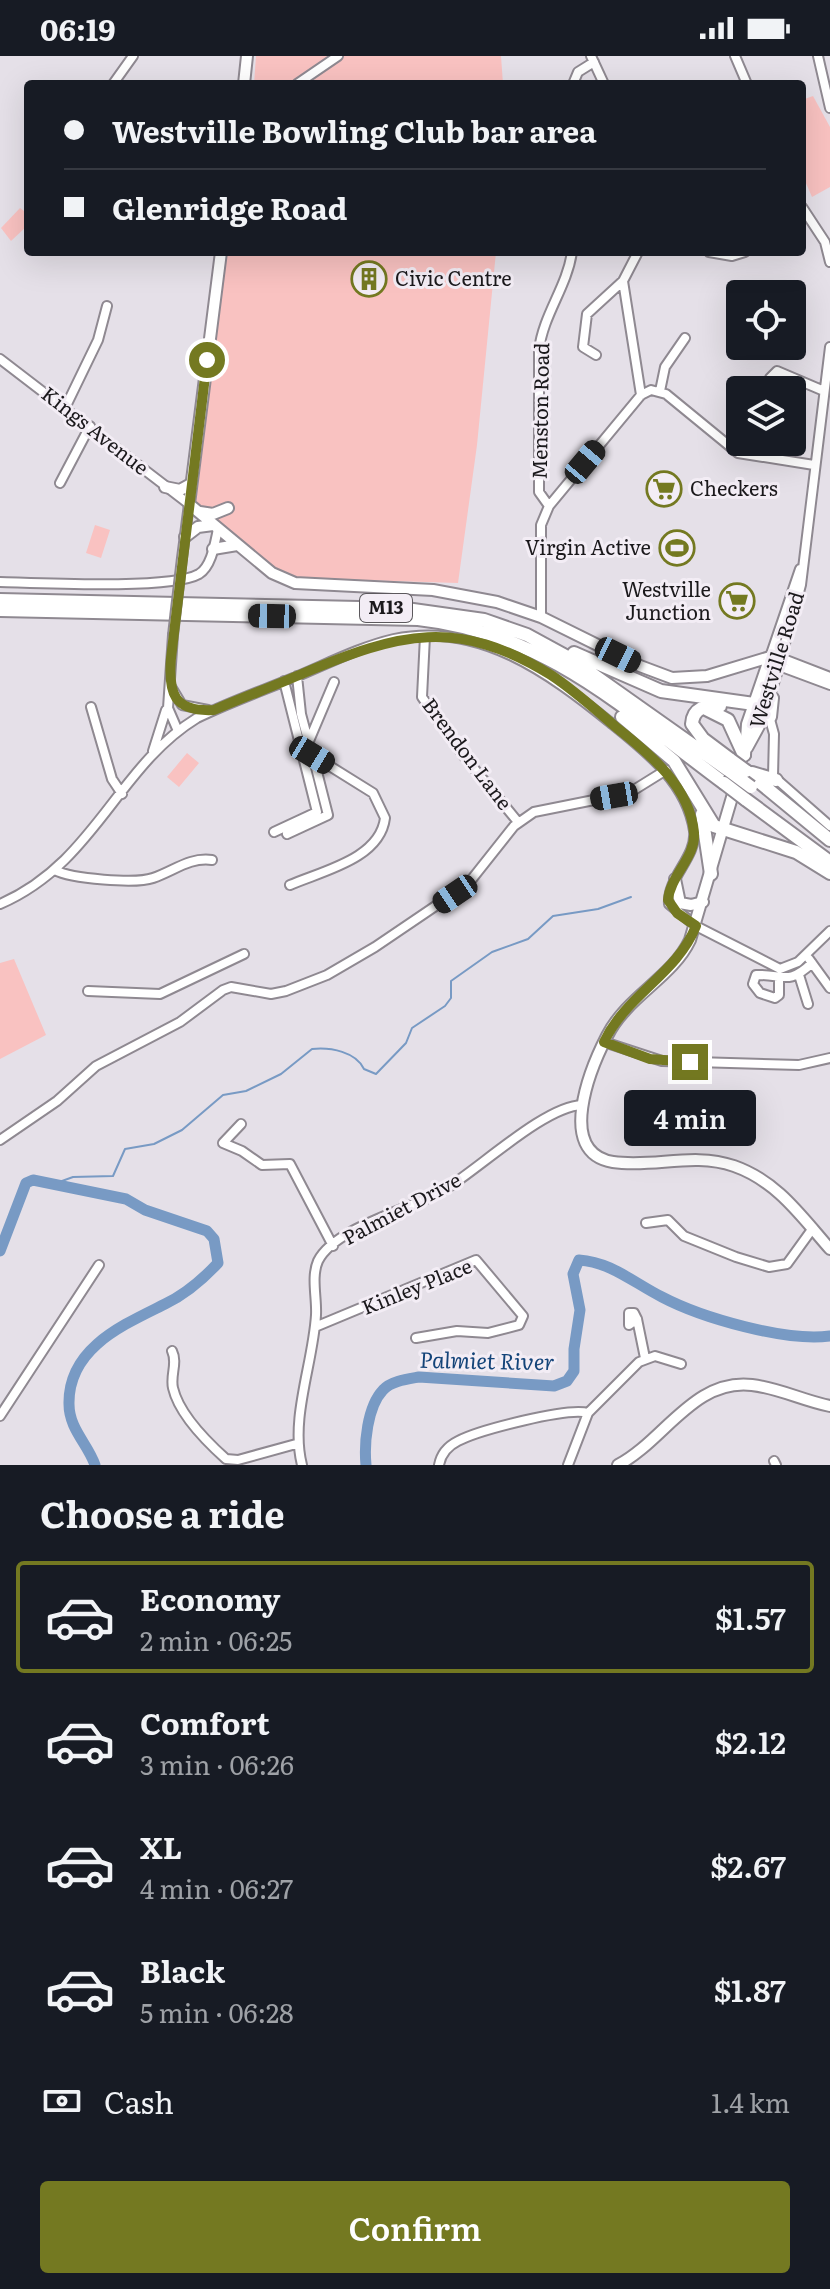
<!DOCTYPE html>
<html lang="en">
<head>
<meta charset="utf-8">
<style>
	body { margin:0; font-family:Literata,serif; background:#20242c; color:#f1f3f6; height:100vh; display:flex; flex-direction:column; font-size:30px; white-space:nowrap }
	* { box-sizing:border-box; margin:0 }
	p { font-size:26px; color:#9ea1a6 }
	.icon { flex:none; width:44px; height:44px; fill:none; stroke:currentColor; stroke-width:2; stroke-linecap:round; stroke-linejoin:round }
	.map { position:relative; height:1409px; overflow:hidden }
	.details { display:flex; flex-direction:column; background:#171b24; flex:1 }
	.details>* { flex:none }
	.hud { position:absolute; left:24px; top:24px; width:782px; height:176px; border-radius:8px; box-shadow:0 8px 32px #0002; display:grid; align-content:center; height:176px; padding:0 40px; background:#171b24 }
	.tools { position:absolute; left:726px; top:224px; display:grid; gap:16px }
	.tools a { display:grid; place-items:center; width:80px; height:80px; border-radius:8px; background:#171b24; box-shadow:0 8px 32px #0002; font-size:40px }
	.end { position:absolute; width:36px; height:36px; margin:-18px; border:10px solid #747921; background:#fff; box-shadow:0 0 0 4px #fff }
	.from { border-radius:50% }
	.bubble { position:absolute; height:56px; border-radius:8px; background:#171b24; box-shadow:0 8px 32px #0002; font-size:26px; font-weight:600; line-height:56px; text-align:center }
	.car { position:absolute; width:24px; height:48px; margin:-24px -12px; border-radius:10px; box-shadow:0 0 6px 2px #0007; background:linear-gradient(#222 24%,#8ab4d8 0 40%,#222 0 76%,#8ab4d8 0 86%,#222 0) }
	.hud b { display:flex; align-items:center; gap:28px; height:76px; font-size:30px }
	.hud b+b { border-top:2px solid #363941 }
	.hud i { width:20px; height:20px; background:#f1f3f6 }
	ul { padding:0; list-style:none }
	li { display:flex; align-items:center; gap:24px; height:112px; margin:0 16px 12px; padding:0 24px; border:4px solid transparent; border-radius:8px }
	li div { flex:1 }
	li b { display:block; font-size:30px }
	li em { font-style:normal; font-weight:600 }
	li.current { border-color:#747921 }
	li>.icon { width:72px; height:72px; stroke-width:1.5 }
	h2 { padding:0 40px; font-size:36px; line-height:96px }
	.pay { display:flex; align-items:center; gap:20px; height:88px; padding:0 40px; font-size:30px }
	.pay p { margin-inline-start:auto }
	.button { display:flex; gap:16px; margin-top:auto; padding:16px 40px }
	.button a { flex:1; height:92px; border-radius:8px; background:#747921; color:#fff; font-size:32px; font-weight:600; line-height:92px; text-align:center }
	.status { display:flex; justify-content:space-between; align-items:center; height:56px; padding:0 40px; background:#171b24; direction:ltr }
	.status svg { height:22px; fill:currentColor }
	.map>svg:first-child { display:block }
</style>
</head>
<body>
<div class="status"><b>06:19</b><svg viewBox="0 0 49 12"><path d="M0 12V9h3v3zM5 12V6h3v6zM10 12V3h3v9zM15 12V0h3v12zM26 1h20v11H26zM47 4h2v5h-2z"/></svg></div>
<div class="map">
<svg width="830" height="1409" viewBox="0 0 830 1409">
	<rect width="100%" height="100%" fill="#e5e0e8"/>
	<path fill="#f9c2c1" d="M256 0H501L503 28H254Z
		M813 40 830 71V131L812 141 802 118V44Z
		M20 152 28 158V169L11 185 1 172Z
		M227 196H496L477 389 458 527 295 522 277 516 199 451 196 446Z
		M95 469 110 474 101 502 86 497Z
		M187 697 199 707 179 731 167 721Z
		M14 903 46 979 0 1003V907Z"/>
	<g fill="none" stroke-linecap="round" stroke-linejoin="round">
		<path stroke="#789ac4" stroke-width="2" d="M51 1129 73 1121 113 1120 125 1093 154 1088 182 1074 223 1039 246 1035 281 1018 312 993C331 991 356 996 364 1013L376 1018 406 987 412 972 445 950 451 942V925L492 896 528 883 553 860 598 853 631 841"/>
		<path stroke="#789ac4" stroke-width="11" d="M0 1195 26 1127 33 1124 126 1143 145 1154 207 1175 214 1183 218 1207C204 1222 184 1239 165 1248 123 1269 68 1292 69 1348 69 1373 88 1388 95 1409
			M366 1409C364 1388 367 1351 383 1334 391 1325 408 1323 419 1321L554 1330 567 1325 574 1315V1293L580 1254 573 1218 579 1204C611 1206 634 1227 662 1241 702 1262 786 1286 830 1280"/>
		<defs>
			<path id="minor" d="M591 0 604 28
				M735 0 747 28
				M818 0 830 52
				M113 28 133 0
				M297 28 338 0
				M573 28 578 16 594 6
				M802 151 825 186 830 206
				M638 196 623 225 641 339
				M709 196 732 200 745 196
				M830 291 801 529 781 602 830 621
				M596 299 583 291 587 258 623 225
				M0 303 189 448 182 502
				M767 334 770 322 777 315 824 335
				M660 335 665 311 685 282
				M66 350 98 284 107 250
				M60 427 90 370
				M549 450 641 339 651 334 666 338 738 397 814 409
				M0 526C38 527 171 534 199 518 212 510 215 486 218 473
				M541 561V469L549 450 539 436V294C543 259 567 231 572 196
				M173 579 168 652 178 675
				M425 580 422 641 463 699 518 766
				M770 601 800 513
				M779 610 830 629
				M170 629 182 649 208 654
				M91 651 112 723 122 738
				M768 656 774 678 773 720 830 770
				M309 685 334 626
				M153 695 166 654
				M274 776 317 756 284 625
				M287 778 328 759 313 700
				M55 814C71 823 136 828 153 822 174 815 189 801 212 804
				M290 829C322 815 380 803 385 762L373 737 312 699 301 658 297 620
				M0 848C95 807 117 711 197 662 230 646 264 634 298 620 329 607 360 591 394 583 479 565 549 617 611 667 646 695 687 727 694 775 697 801 667 821 669 848L696 870 780 913 798 906 830 875
				M809 903 830 932
				M799 919 808 948
				M779 923V939L775 942 760 937 753 928 756 919C783 918 788 930 812 907
				M88 935 160 938 244 898
				M604 986 662 1005 799 1009 830 1002
				M241 1068 223 1087 242 1095 262 1109 290 1108 333 1190
				M0 1084 57 1045 96 1010 180 966 223 934 231 931 271 938 286 935 327 919 375 891 468 828 514 770 534 756 629 737 666 714
				M646 1167 668 1164 684 1180 736 1201 769 1211 787 1208 813 1172
				M629 1257H634L637 1263 645 1302
				M629 1257V1269L637 1263
				M315 1271 476 1204 523 1260 519 1269 488 1277 457 1275 416 1282
				M172 1295C178 1307 170 1319 173 1332 179 1358 207 1386 226 1403L238 1404 296 1388
				M0 1360 99 1209
				M774 1405 776 1409
				M302 1409C290 1362 313 1308 316 1259 317 1242 311 1221 318 1205 335 1171 412 1153 444 1134 479 1113 545 1050 582 1049
				M439 1409C441 1398 448 1390 458 1385 479 1374 568 1351 588 1357
				M568 1409 588 1357 639 1306 655 1300 681 1308"/>
			<path id="major" d="M244 28 247 0
				M221 196 189 448 272 517 295 527 433 534 497 546 541 561 640 610 672 622 707 620 770 601
				M165 431 180 434 191 428
				M200 456 213 458 228 452
				M185 481 198 471 213 469
				M213 493 237 489
				M771 661 773 642
				M747 692 759 670 781 602 770 601
				M745 699 747 668 770 601
				M740 714 690 884C672 922 627 940 607 980 591 1011 555 1097 613 1106 654 1112 693 1096 734 1110 777 1125 801 1160 830 1193
				M675 823 680 847 691 849 703 846
				M618 1409C664 1385 694 1322 752 1329 779 1332 804 1345 830 1350"/>
			<path id="highway" d="M0 544 406 553 484 564 527 579 571 603 728 714
				M0 554 418 563C547 577 624 653 724 727
				M574 597 661 635 754 648 765 652
				M720 650C705 649 693 652 692 668L703 683 731 704
				M706 653 728 664 744 699
				M622 661 674 705 714 770 796 796 830 817
				M746 715 830 784
				M752 717 776 724
				M745 743 830 806
				M702 758 711 818"/>
		</defs>
		<use href="#minor" stroke="#8f8991" stroke-width="12"/>
		<use href="#major" stroke="#8f8991" stroke-width="14"/>
		<use href="#highway" stroke="#8f8991" stroke-width="16"/>
		<use href="#minor" stroke="#fff" stroke-width="8"/>
		<use href="#major" stroke="#fff" stroke-width="10"/>
		<use href="#highway" stroke="#fff" stroke-width="12"/>
		<defs>
			<path id="minor-bridge" d="M173 579 182 502"/>
			<path id="highway-bridge" d="M731 704 746 715
				M728 714 751 731
				M724 727 745 743"/>
		</defs>
		<use href="#minor-bridge" stroke="#8f8991" stroke-width="12" stroke-linecap="butt"/>
		<use href="#highway-bridge" stroke="#8f8991" stroke-width="16" stroke-linecap="butt"/>
		<use href="#minor-bridge" stroke="#fff" stroke-width="8"/>
		<use href="#highway-bridge" stroke="#fff" stroke-width="12"/>
	</g>
	<g fill="none" stroke-linecap="round" stroke-linejoin="round">
		<path stroke="#747921" stroke-width="10" d="M207 304 171 602C168 638 174 656 214 654 244 641 274 630 304 617 399 577 457 561 551 619 574 634 596 654 617 672 650 698 690 731 694 777 696 801 670 820 668 844L677 857 696 870C677 918 626 939 604 986L650 1003 690 1006"/>
	</g>
	<defs>
		<symbol id="building-ring" viewBox="-11 -11 22 22"><circle r="9.5" fill="#f3edf5" stroke="#747921" stroke-width="1.5"/><path d="M-4-6H4V6H1V3H-1V6H-4ZM-2.5-4.3h1.7v1.8h-1.7ZM.8-4.3h1.7v1.8H.8ZM-2.5-1h1.7V.8h-1.7ZM.8-1h1.7V.8H.8Z" fill="#747921"/></symbol>
		<symbol id="supermarket-ring" viewBox="-11 -11 22 22"><circle r="9.5" fill="#f3edf5" stroke="#747921" stroke-width="1.5"/><path d="M-6-5.5h2.5l.6 2H6L4.5 2H-2.5L-4.4-4H-6ZM-1.5 3.2a1.3 1.3 0 1 0 .1 0ZM3 3.2a1.3 1.3 0 1 0 .1 0Z" fill="#747921"/></symbol>
		<symbol id="stadium-ring" viewBox="-11 -11 22 22"><circle r="9.5" fill="#f3edf5" stroke="#747921" stroke-width="1.5"/><path d="M0-5a6.5 5 0 1 0 0 10a6.5 5 0 1 0 0-10ZM-3.5-1.8h7v3.6h-7Z" fill="#747921"/></symbol>
	</defs>
	<g fill-rule="evenodd">
		<use href="#building-ring" x="349" y="203" width="40" height="40"/>
		<use href="#supermarket-ring" x="644" y="413" width="40" height="40"/>
		<use href="#stadium-ring" x="657" y="472" width="40" height="40"/>
		<use href="#supermarket-ring" x="717" y="525" width="40" height="40"/>
	</g>
	<g text-anchor="middle" stroke-width="6" stroke-linejoin="round" paint-order="stroke">
		<rect fill="#f3edf5" stroke="#5c595d" stroke-width="2" x="360" y="538" width="52" height="28" rx="6"/>
		<g font-size="18" font-weight="bold" fill="#1b191c">
			<text x="386" y="558">M13</text>
		</g>
		<g font-size="20" fill="#1b191c" stroke="#f3edf5" text-anchor="start">
			<text x="395" y="230">Civic Centre</text>
			<text x="690" y="440">Checkers</text>
			<text x="651" y="499" text-anchor="end">Virgin Active</text>
			<text x="711" y="541" text-anchor="end">Westville<tspan x="711" dy="23">Junction</tspan></text>
		</g>
		<g font-size="20" fill="#1b191c" stroke="#f3edf5">
			<text transform="translate(541 355) rotate(-89)" y="7">Menston Road</text>
			<text transform="translate(95 375) rotate(38)" y="7">Kings Avenue</text>
			<text transform="translate(777 604) rotate(-73)" y="7">Westville Road</text>
			<text transform="translate(467 698) rotate(53)" y="7">Brendon Lane</text>
			<text transform="translate(402 1153) rotate(-28)" y="7">Palmiet Drive</text>
			<text transform="translate(417 1231) rotate(-22)" y="7">Kinley Place</text>
		</g>
		<g font-size="22" font-style="italic" fill="#144479" stroke="#f3edf5">
			<text transform="translate(487 1305) rotate(1)" y="8">Palmiet River</text>
		</g>
	</g>
</svg>
<div class="tools">
<a><svg class="icon" aria-label="locate" viewBox="0 0 24 24"><circle cx="12" cy="12" r="6"/><path d="M12 2v4M12 18v4M2 12h4M18 12h4"/></svg></a>
<a><svg class="icon" aria-label="layers" viewBox="0 0 24 24"><path d="M12 4l9 5-9 5-9-5zM3 14l9 5 9-5"/></svg></a>
</div>
<i class="end from" style="left:207px;top:304px"></i>
<i class="end" style="left:690px;top:1006px"></i>
<div class="bubble" style="left:624px;top:1034px;width:132px">4 min</div>
<i class="car" style="left:585px;top:406px;rotate:40deg"></i>
<i class="car" style="left:272px;top:560px;rotate:271deg"></i>
<i class="car" style="left:618px;top:599px;rotate:116deg"></i>
<i class="car" style="left:312px;top:699px;rotate:121deg"></i>
<i class="car" style="left:614px;top:740px;rotate:260deg"></i>
<i class="car" style="left:455px;top:838px;rotate:236deg"></i>
<div class="hud">
<b><i class="from"></i>Westville Bowling Club bar area</b>
<b><i></i>Glenridge Road</b>
</div>
</div>
<section class="details">
<h2>Choose a ride</h2>
<ul>
<li class="current"><svg class="icon" aria-label="car" viewBox="0 0 24 24"><path d="M5 17H2v-5l4-1 3-4h7l3 4 3 1v5h-3M9 17h6M6 11h13"/><circle cx="7" cy="17" r="2"/><circle cx="17" cy="17" r="2"/></svg><div><b>Economy</b><p>2 min · 06:25</p></div><em>$1.57</em></li>
<li><svg class="icon" aria-label="car" viewBox="0 0 24 24"><path d="M5 17H2v-5l4-1 3-4h7l3 4 3 1v5h-3M9 17h6M6 11h13"/><circle cx="7" cy="17" r="2"/><circle cx="17" cy="17" r="2"/></svg><div><b>Comfort</b><p>3 min · 06:26</p></div><em>$2.12</em></li>
<li><svg class="icon" aria-label="car" viewBox="0 0 24 24"><path d="M5 17H2v-5l4-1 3-4h7l3 4 3 1v5h-3M9 17h6M6 11h13"/><circle cx="7" cy="17" r="2"/><circle cx="17" cy="17" r="2"/></svg><div><b>XL</b><p>4 min · 06:27</p></div><em>$2.67</em></li>
<li><svg class="icon" aria-label="car" viewBox="0 0 24 24"><path d="M5 17H2v-5l4-1 3-4h7l3 4 3 1v5h-3M9 17h6M6 11h13"/><circle cx="7" cy="17" r="2"/><circle cx="17" cy="17" r="2"/></svg><div><b>Black</b><p>5 min · 06:28</p></div><em>$1.87</em></li>
</ul>
<div class="pay"><svg class="icon" aria-label="cash" viewBox="0 0 24 24"><path d="M3 7h18v10H3z"/><circle cx="12" cy="12" r="2"/></svg>Cash<p>1.4 km</p></div>
<div class="button"><a>Confirm</a></div>
</section>
</body>
</html>
